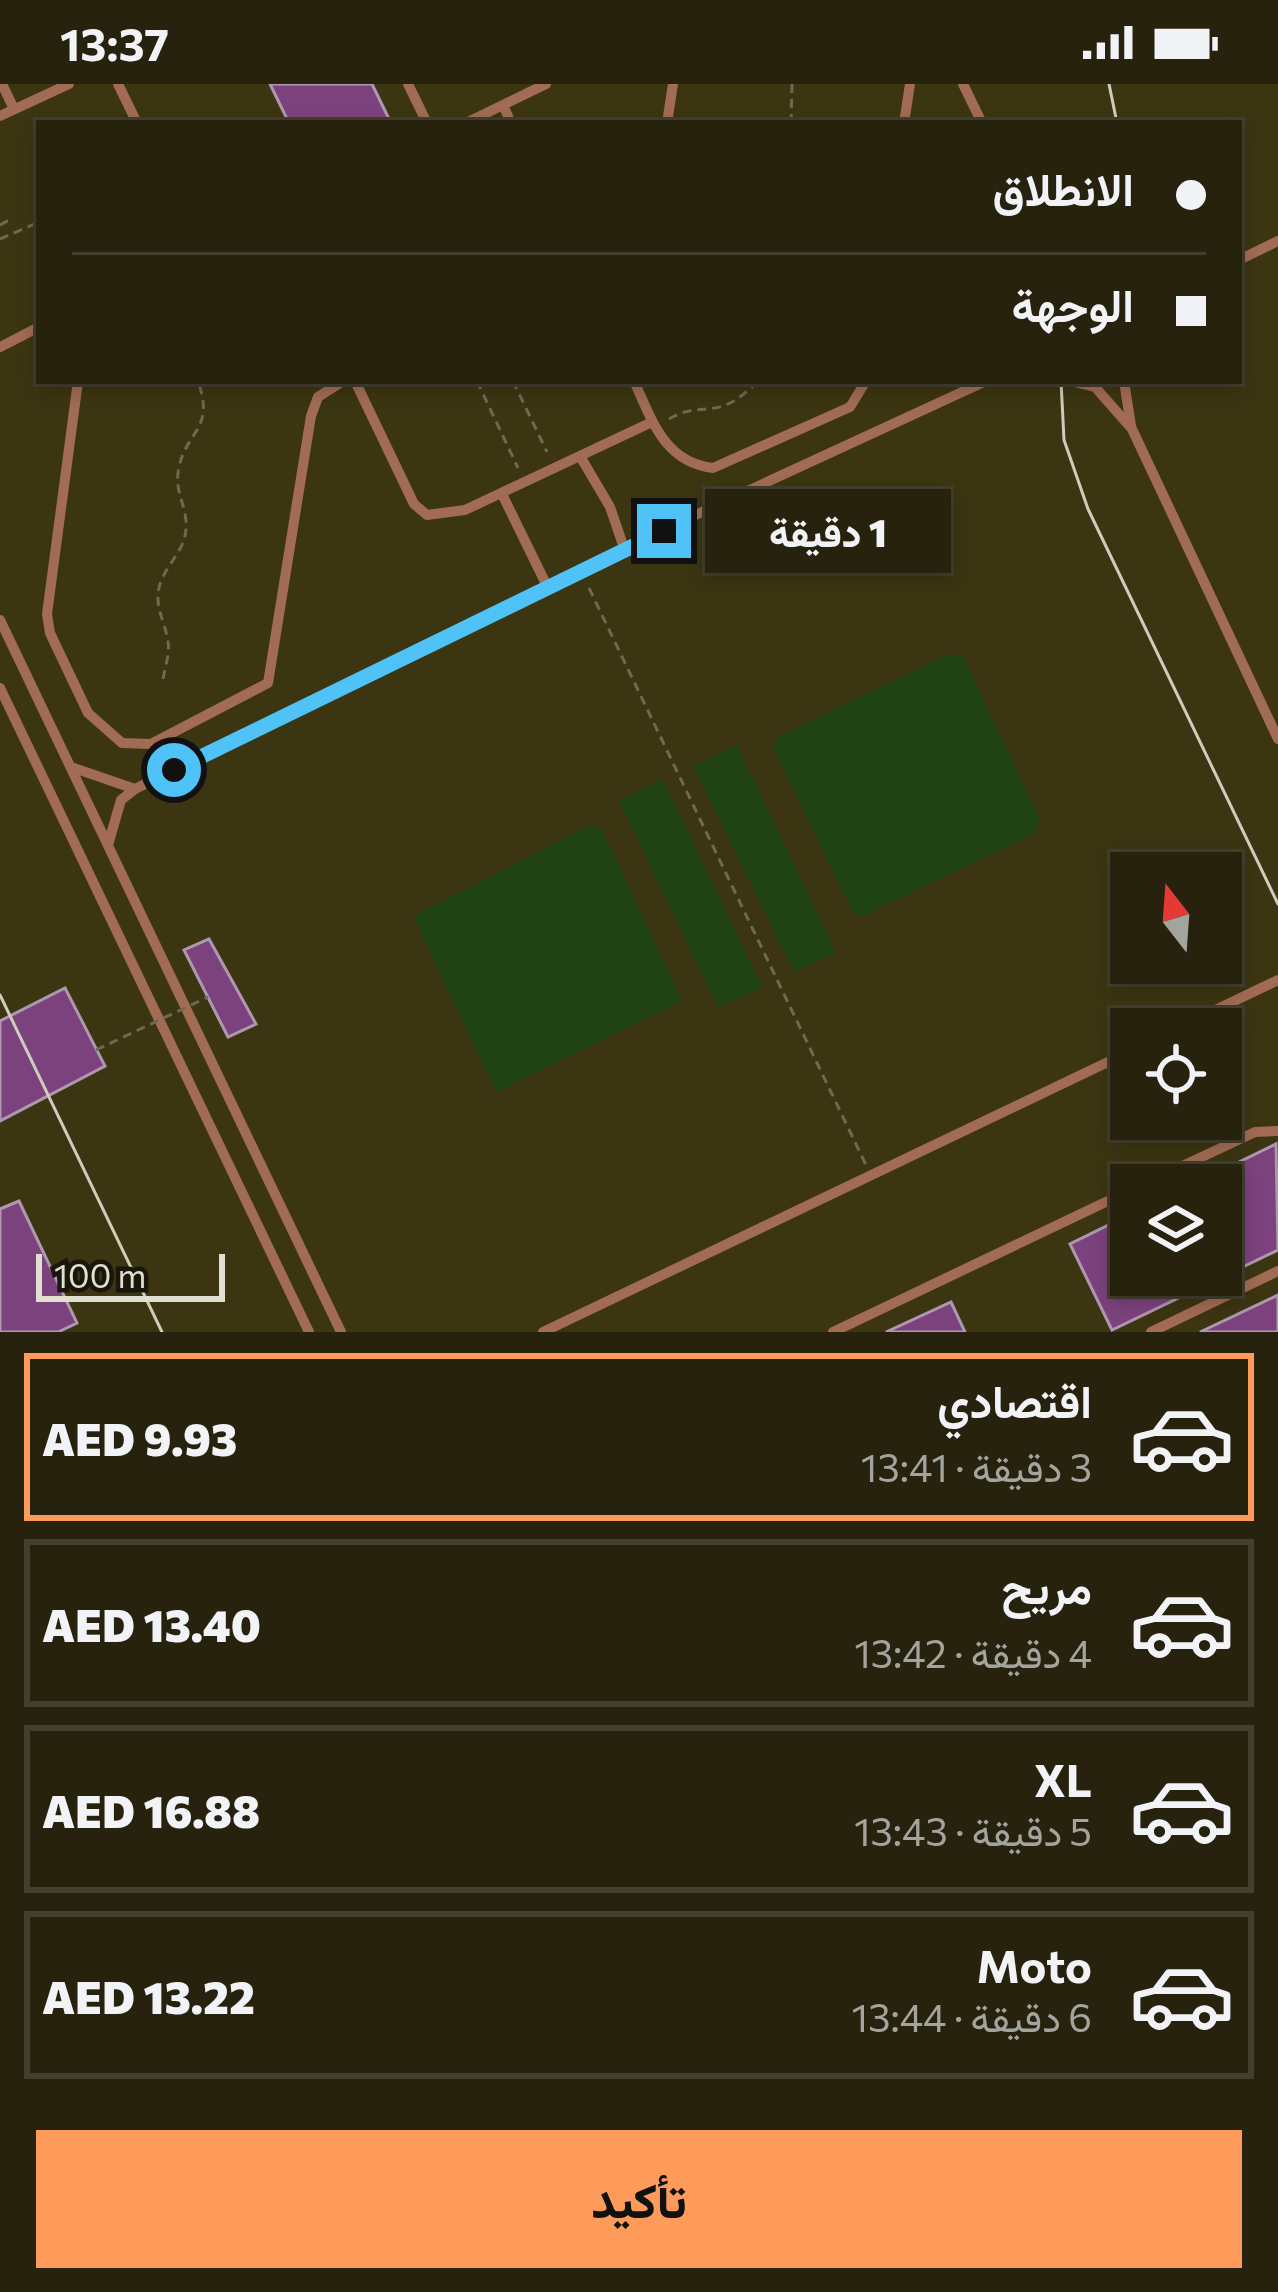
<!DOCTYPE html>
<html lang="ar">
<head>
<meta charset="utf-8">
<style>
	body { margin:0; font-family:Commissioner,Vazirmatn,sans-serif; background:#2f2a17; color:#f1f3f6; direction:rtl; height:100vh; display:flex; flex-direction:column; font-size:45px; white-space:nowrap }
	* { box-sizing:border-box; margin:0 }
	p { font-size:39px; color:#a4a49e }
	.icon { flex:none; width:66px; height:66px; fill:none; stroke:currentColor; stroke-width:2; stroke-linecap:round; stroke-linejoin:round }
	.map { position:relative; height:1248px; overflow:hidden; direction:ltr }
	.details { display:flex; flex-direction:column; background:#27220e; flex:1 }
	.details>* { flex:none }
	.hud { position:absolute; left:36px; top:36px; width:1206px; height:264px; border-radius:0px; box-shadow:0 6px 18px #0003,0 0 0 3px #433f2e; direction:rtl; display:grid; align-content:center; height:264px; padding:0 36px; background:#27220e }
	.needle { width:78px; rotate:343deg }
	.fabs { position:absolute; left:1110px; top:768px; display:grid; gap:24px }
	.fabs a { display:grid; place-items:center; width:132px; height:132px; border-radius:0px; background:#27220e; box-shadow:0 6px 18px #0003,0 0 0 3px #433f2e; font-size:60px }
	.scale { position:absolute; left:36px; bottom:30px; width:189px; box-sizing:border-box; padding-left:12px; border:6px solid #e1dfcf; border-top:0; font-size:33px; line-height:42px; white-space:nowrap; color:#e1dfcf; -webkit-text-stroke:9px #19170b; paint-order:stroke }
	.end { position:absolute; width:54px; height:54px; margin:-27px; border:15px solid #4fc3f7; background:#111; box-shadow:0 0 0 6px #111 }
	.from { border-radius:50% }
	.bubble { position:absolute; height:84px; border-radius:0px; background:#27220e; box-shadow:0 6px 18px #0003,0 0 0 3px #433f2e; font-size:39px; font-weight:800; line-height:84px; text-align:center; direction:rtl }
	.hud b { display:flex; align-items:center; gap:42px; height:114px; font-size:45px }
	.hud b+b { border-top:3px solid #433f2e }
	.hud i { width:30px; height:30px; background:#f1f3f6 }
	ul { padding:21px 0 0; list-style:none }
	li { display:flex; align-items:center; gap:36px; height:168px; margin:0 24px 18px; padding:0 12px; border:6px solid #433f2e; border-radius:0px }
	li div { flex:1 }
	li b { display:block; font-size:45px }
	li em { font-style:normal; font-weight:800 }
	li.active { border-color:#ff9b5a }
	li>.icon { width:108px; height:108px; stroke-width:1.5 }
	.cta { display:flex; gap:24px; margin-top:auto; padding:24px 36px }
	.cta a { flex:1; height:138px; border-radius:0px; background:#ff9b5a; color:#111; font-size:48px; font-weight:800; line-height:138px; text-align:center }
	.status { display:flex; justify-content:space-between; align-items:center; height:84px; padding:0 60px; background:#27220e; direction:ltr }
	.status svg { height:33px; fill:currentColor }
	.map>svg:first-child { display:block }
</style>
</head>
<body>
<div class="status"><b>13:37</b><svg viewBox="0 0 49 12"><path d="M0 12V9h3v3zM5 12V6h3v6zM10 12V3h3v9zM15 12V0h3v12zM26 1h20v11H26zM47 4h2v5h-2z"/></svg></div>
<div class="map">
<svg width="1278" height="1248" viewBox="0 0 1278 1248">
	<rect width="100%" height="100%" fill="#342e13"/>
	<path fill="#3c3512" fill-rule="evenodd" d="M0 0H1278V1248H0ZM39 39H1239V297H39ZM1131 789H1221V879H1131ZM1131 945H1221V1035H1131ZM1131 1101H1221V1191H1131Z"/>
	<path fill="#204314" d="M949 570 963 572 1040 736 1035 749 863 832 853 829 773 664 777 653Z
		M737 661 836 868 794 888 693 682Z
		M663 695 762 903 718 924 619 716Z
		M591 741 602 745 682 917 496 1008 413 832Z"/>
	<path fill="#7b427d" stroke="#af97af" stroke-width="3" d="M270 0H372L391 39H289Z
		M209 855 256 940 228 953 184 866Z
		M65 904 105 982 0 1037V937Z
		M1276 1060 1278 1166 1112 1246 1070 1160 1131 1130V1191H1221V1101H1192Z
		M19 1117 77 1239 58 1248H0V1125Z
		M1278 1211V1248H1200Z
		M951 1218 965 1248H886Z"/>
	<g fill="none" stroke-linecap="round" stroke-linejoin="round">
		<path stroke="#6e6952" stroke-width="3" stroke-dasharray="9 6" stroke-linecap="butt" d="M791 39 792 0
			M0 141 11 135
			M0 155 39 138
			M477 297 518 384
			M513 297 547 368
			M669 335C705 314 715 341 758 297
			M589 504 866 1081
			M163 595C165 584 170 569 168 558 165 535 151 519 162 495 171 474 188 464 186 437 184 416 174 406 179 383 187 346 215 346 198 297"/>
		<path stroke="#a16b54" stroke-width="10" d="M2 0 14 25
			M118 0 137 39
			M408 0 427 39
			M963 0 982 39
			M503 21 511 39
			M0 32 69 0
			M466 39 546 0
			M667 39 673 0
			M904 39 910 0
			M1239 176 1278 157
			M0 263 39 243
			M78 297 47 530 50 549 88 629 122 659 151 660 268 599 311 332 318 313 343 297
			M355 297 414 420 427 431 465 426 652 338
			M634 297C652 336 664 378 713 384L850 323 866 297
			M1124 297 1131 342
			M1078 299 1095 303 1132 345 1278 655
			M580 372 610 423 624 464
			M502 410 548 504
			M0 536 341 1248
			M0 604 309 1248
			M71 683 135 705
			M108 761 121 716 135 705 624 464 986 297
			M1176 945 1278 896
			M1142 1101 1255 1048 1278 1047
			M543 1248 1131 967
			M833 1248 1131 1106
			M1151 1248 1278 1187"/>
		<path stroke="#ceccba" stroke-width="3" d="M1109 0 1117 39
			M1061 297 1064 356 1088 425 1278 820
			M0 911 162 1248"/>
		<path stroke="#6e6952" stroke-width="3" stroke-dasharray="9 6" stroke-linecap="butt" d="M96 966 208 913"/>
	</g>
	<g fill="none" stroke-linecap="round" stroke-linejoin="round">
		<path stroke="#4fc3f7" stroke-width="15" d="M174 686 664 447"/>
	</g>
</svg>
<div class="fabs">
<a><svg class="needle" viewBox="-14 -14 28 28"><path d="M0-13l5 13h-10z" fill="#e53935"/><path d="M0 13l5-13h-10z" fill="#a4a49e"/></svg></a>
<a><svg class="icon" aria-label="locate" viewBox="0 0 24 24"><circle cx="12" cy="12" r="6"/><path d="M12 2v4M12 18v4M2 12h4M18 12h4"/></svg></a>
<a><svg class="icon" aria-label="layers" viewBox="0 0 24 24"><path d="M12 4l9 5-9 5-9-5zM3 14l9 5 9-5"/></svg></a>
</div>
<div class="scale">100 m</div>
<i class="end from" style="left:174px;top:686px"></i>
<i class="end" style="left:664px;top:447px"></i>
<div class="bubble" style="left:705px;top:405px;width:246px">1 دقيقة</div>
<div class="hud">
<b><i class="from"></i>الانطلاق</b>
<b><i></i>الوجهة</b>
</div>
</div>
<section class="details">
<ul>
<li class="active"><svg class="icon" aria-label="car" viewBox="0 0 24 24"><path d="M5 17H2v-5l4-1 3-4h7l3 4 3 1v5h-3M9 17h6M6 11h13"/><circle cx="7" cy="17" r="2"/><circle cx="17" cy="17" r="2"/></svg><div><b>اقتصادي</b><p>3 دقيقة · 13:41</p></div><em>AED 9.93</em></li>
<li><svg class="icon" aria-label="car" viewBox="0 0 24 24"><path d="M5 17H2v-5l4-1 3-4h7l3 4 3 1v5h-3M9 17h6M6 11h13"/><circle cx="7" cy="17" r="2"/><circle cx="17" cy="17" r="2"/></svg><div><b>مريح</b><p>4 دقيقة · 13:42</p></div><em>AED 13.40</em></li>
<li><svg class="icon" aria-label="car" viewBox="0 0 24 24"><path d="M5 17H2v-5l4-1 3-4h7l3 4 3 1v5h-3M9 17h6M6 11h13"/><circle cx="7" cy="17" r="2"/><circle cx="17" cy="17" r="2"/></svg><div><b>XL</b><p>5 دقيقة · 13:43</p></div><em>AED 16.88</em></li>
<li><svg class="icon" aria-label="car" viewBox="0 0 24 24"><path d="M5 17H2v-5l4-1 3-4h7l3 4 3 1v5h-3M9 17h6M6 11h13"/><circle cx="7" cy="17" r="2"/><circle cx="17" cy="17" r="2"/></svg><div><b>Moto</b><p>6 دقيقة · 13:44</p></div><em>AED 13.22</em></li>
</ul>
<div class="cta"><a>تأكيد</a></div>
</section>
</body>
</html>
